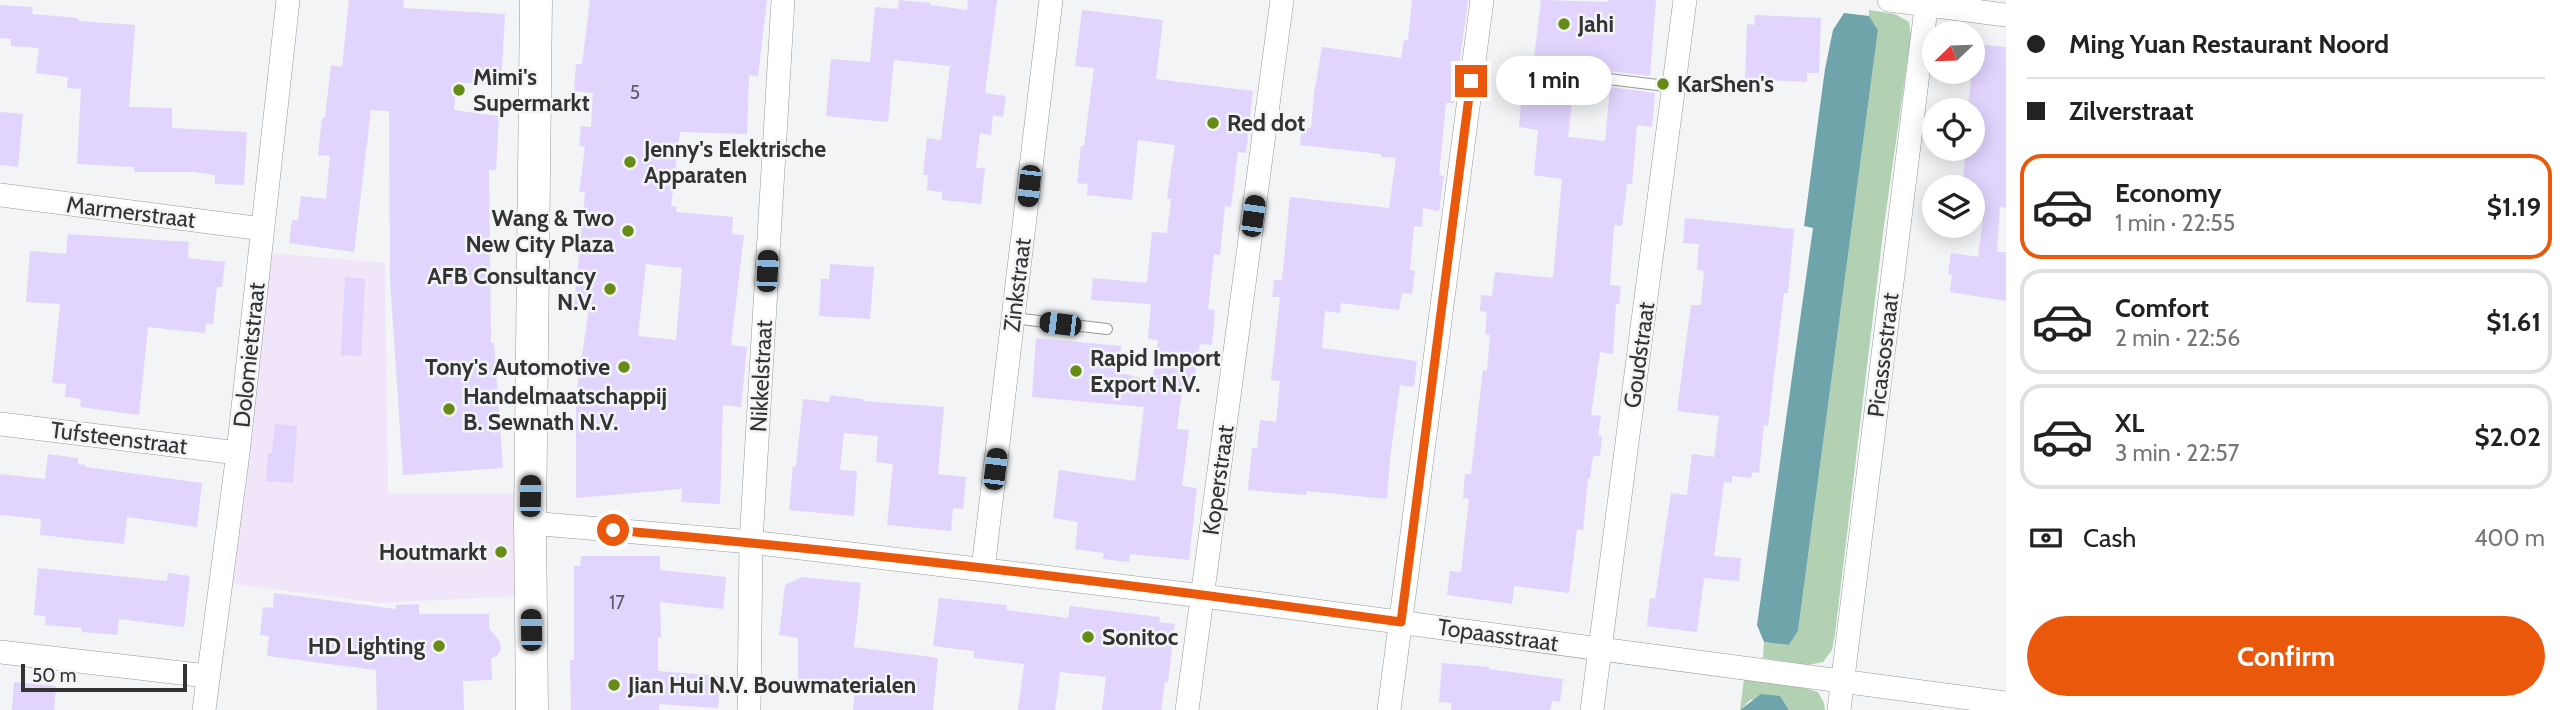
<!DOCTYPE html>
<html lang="en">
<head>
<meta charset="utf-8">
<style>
	body { margin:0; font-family:Cabin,sans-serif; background:#f6f6f6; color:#222; height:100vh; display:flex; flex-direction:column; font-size:26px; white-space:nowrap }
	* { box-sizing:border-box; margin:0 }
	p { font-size:23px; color:#767676 }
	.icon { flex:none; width:38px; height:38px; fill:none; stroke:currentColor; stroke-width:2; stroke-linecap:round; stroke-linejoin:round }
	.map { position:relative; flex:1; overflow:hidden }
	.sheet { display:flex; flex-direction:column; background:#fff; width:560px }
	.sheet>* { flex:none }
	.guide { display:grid; align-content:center; height:154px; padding:0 21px; background:#fff }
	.needle { width:46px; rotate:247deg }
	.fabs { position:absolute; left:1922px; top:21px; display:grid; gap:14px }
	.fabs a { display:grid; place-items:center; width:63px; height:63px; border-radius:50%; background:#fff; box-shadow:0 4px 18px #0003; font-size:35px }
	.scale { position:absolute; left:21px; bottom:18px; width:166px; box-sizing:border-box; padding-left:7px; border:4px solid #333334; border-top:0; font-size:19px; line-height:24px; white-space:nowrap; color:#333334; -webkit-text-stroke:5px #f2f4f6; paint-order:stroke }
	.end { position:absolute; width:32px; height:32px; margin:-16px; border:9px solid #ea580c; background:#fff; box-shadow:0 0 0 4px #fff }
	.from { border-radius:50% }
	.bubble { position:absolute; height:49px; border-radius:24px; background:#fff; box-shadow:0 4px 18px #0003; font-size:23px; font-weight:700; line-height:49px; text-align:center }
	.car { position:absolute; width:21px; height:42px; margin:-21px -10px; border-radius:9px; box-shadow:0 0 5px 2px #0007; background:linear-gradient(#222 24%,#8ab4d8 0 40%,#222 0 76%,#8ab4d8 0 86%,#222 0) }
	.guide b { display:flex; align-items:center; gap:24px; height:66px; font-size:26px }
	.guide b+b { border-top:2px solid #e0e0e0 }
	.guide i { width:18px; height:18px; background:#222 }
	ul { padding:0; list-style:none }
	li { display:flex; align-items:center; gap:21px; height:105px; margin:0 14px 10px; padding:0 7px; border:4px solid #e0e0e0; border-radius:21px }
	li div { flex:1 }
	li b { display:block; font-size:26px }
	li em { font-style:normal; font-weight:700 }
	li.active { border-color:#ea580c }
	li>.icon { width:63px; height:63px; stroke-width:1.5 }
	.pay { display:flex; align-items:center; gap:18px; height:77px; padding:0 21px; font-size:26px }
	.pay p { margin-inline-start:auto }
	.button { display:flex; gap:14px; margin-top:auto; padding:14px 21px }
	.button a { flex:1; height:80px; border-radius:42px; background:#ea580c; color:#fff; font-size:28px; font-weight:700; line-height:80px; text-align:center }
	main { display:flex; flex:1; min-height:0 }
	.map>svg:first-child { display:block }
</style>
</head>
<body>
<main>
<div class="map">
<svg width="2006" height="710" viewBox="0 0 2006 710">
	<rect width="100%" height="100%" fill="#f2f4f6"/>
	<path fill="#f0e5f9" d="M268 253 385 263 388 493H523L519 596 380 603 228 583Z"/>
	<path fill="#b2d1b3" d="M1869 10 1895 14 1909 22 1911 35 1883 233 1835 634 1832 650 1823 662 1808 665 1763 658 1764 642 1789 645 1798 631 1878 30 1869 16Z
		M1744 679 1805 688 1818 692 1824 703 1825 710H1789L1780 696 1750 700 1740 710Z"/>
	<path fill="#6ea4aa" d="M1844 13 1869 16 1878 30 1798 631 1789 645 1764 642 1757 625 1813 228 1804 226 1825 69 1833 30Z
		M1761 694 1780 696 1789 710H1740Z"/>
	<path fill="#e1d4fd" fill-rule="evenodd" d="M349 0H404L403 8 505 14 501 86 457 82 454 110 499 116 496 170H489L491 343H494L503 468 403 475 390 280 389 111 371 110 354 252 289 243 292 220H298L301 196 326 199 330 156 318 155 322 118H325L331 65 342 67Z
		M590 0H767L758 76 749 75 747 134 680 132 671 206 677 207 676 212 733 217 732 234 744 235 731 345 747 347 741 407 723 405 720 504 681 502 682 489 576 498V396L589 308 574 307 585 192H579L585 147 579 146 581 126 591 127 593 93 574 91 576 64H582ZM646 264 682 268 676 340 638 336Z
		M899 0 931 3 930 5 967 10 968 0H997L985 93 1006 96 1003 117 993 115 991 135 980 133 976 168H985L981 204 942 200V192L927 190 928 175H923L927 138 941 140 950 66 894 60 888 122 826 116 831 59 870 62 875 7 898 9Z
		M1412 0H1468L1454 103H1446L1439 175 1444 176 1439 211 1423 208 1422 227 1414 226 1410 270 1415 271 1412 294 1402 293 1399 310 1341 303 1340 313 1325 311 1322 348 1417 361 1414 387 1400 385 1390 459 1387 499 1307 491 1306 495 1248 490 1252 448H1257L1260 420 1276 422 1280 381 1271 380 1280 297H1272L1274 280H1282L1290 197 1389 208 1396 158 1381 157V154L1300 145 1302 127 1311 128 1314 94 1322 47 1401 58 1404 40H1408Z
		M1541 0 1608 2V0H1656L1650 76 1601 70 1594 73 1592 77 1575 75 1568 137 1605 141 1610 87 1655 93 1652 127 1637 125 1632 184H1627L1622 226 1614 225 1610 285 1621 286 1619 304H1616L1613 354 1600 352 1591 415 1601 416 1598 435 1602 436 1600 456H1593L1590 478H1588L1583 530 1577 529 1569 593 1514 586 1512 604 1447 595 1450 571 1461 572 1469 499 1463 498 1465 474H1471L1483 370 1487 371 1490 335 1485 334 1487 312 1480 311 1481 295 1492 296 1495 272 1553 278 1562 179 1534 175 1538 130 1519 127 1522 90 1530 91Z
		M0 5 33 7 32 14 78 18V21L135 25 129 107 172 108V128L247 132 244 185 215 184V175L194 172H134V167L77 164 81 89 67 88 68 77 36 73 39 48 11 46V39L0 38Z
		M1082 10 1163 20 1156 79 1253 91 1246 153 1238 152 1231 207 1225 206 1220 255 1214 254 1208 309 1215 310 1212 345 1200 344 1192 393 1182 391 1177 429 1189 430 1182 486 1197 488 1189 560 1130 554 1129 562 1103 559 1104 553 1075 549 1078 522 1053 518 1059 470 1135 481 1144 407 1032 397 1036 338 1121 346 1119 373 1152 380 1158 340 1148 339 1151 304 1091 300 1093 278 1147 283 1152 232 1167 233 1171 199H1167L1175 145 1138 140 1132 200 1087 195 1088 184 1077 183 1081 146H1084L1094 68 1075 66Z
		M1755 15 1821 18 1819 73H1807V82L1745 79 1747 24 1754 25Z
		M1974 44 2006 47V208L2000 207 1997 252H2006V301L1950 292 1952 275 1948 274 1951 253 1978 257 1983 219H1978L1979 206 1972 205V187H1962L1966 149 1972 150V110H1968Z
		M0 112 23 114 18 167 0 165Z
		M1685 218 1794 229 1788 293H1784L1768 426 1764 425 1759 473 1752 472 1751 478 1732 476V483L1724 482 1714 556 1741 558 1739 581 1704 578 1697 632 1647 626 1650 598 1655 599 1671 493 1687 495 1692 454 1714 457 1719 416 1677 411 1691 305H1701L1704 271 1697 270 1699 244 1683 243Z
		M68 234 189 242 188 258 225 262 222 287H217L213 324 206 323 205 333 148 327 139 415 80 407 81 399 65 397 66 384 52 383 60 304 26 302 30 251 66 254Z
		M830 264 874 267 870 319 819 316 821 279H829Z
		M345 277 365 279 361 356 341 355Z
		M830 395 863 399V401L944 407 938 474 966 477 963 509 953 508 951 531 887 525 893 464 876 462 878 436 844 433 840 470 857 471 854 516 789 510 793 466H796L803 399 829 402Z
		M275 424 297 426 293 483 266 481 268 453H272Z
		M48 454 78 458V464L86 465V467L202 483 197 527 127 517 124 544 40 535 41 519 0 515V474L45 479Z
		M581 556H660V570L726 577 723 609 660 602 661 637H658V671L721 676 718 708 659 704V710H571L570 660H574V566H580Z
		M38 568 167 581 168 573 190 576 184 627 119 619 117 635 81 632 82 628 45 625 46 616 34 615Z
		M802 577 861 583 854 647 938 658 933 710H853L855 692H798V638L779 635 785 585Z
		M274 593 396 609V605L419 604V614H489V628L500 642 501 650 497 656 491 658 492 680 463 681 464 710H377L376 670 267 656 269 636 260 635 263 607 273 608Z
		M939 598 1007 605 1006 610 1068 618 1070 606 1160 617 1159 622 1175 624 1168 682 1165 681 1161 710H1102L1106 677 1060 672 1055 710H1018L1024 664 974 658V651L933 646Z
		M1442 663 1489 667V669L1563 679 1560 702 1552 701 1550 710H1451L1452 703 1439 702Z
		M14 682 56 686 54 710H12Z"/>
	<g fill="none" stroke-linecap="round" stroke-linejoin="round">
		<defs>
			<path id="lane" d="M1600 78 1674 87
				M1013 318 1107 329"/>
			<path id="street" d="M1889 0 2006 15
				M0 195 262 229
				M0 424 238 453
				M530 523 751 542 1203 596 2006 703
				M983 569 1051 0
				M0 652 207 676
				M204 710 238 453 288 0
				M749 710 751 542 783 0
				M1187 710 1282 0
				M1389 710 1482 0
				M1592 710 1685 0
				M1839 710 1927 0"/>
			<path id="secondary" d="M532 710 530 523 536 0"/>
		</defs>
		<use href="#lane" stroke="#97989a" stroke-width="12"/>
		<use href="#street" stroke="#97989a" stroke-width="24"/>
		<use href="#secondary" stroke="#97989a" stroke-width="33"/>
		<use href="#lane" stroke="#fff" stroke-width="10"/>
		<use href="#street" stroke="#fff" stroke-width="23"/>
		<use href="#secondary" stroke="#fff" stroke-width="32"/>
	</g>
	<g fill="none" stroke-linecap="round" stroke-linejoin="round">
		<path stroke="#ea580c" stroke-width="9" d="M613 530C876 553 1139 585 1401 622L1471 81"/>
	</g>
	<g fill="#668c17" stroke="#f2f4f6" stroke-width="2.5">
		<circle cx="1564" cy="24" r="7"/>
		<circle cx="1663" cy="84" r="7"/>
		<circle cx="459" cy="90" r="7"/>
		<circle cx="1213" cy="123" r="7"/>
		<circle cx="630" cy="162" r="7"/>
		<circle cx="628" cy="231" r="7"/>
		<circle cx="610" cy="289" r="7"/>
		<circle cx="624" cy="367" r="7"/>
		<circle cx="1076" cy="371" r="7"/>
		<circle cx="449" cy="409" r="7"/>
		<circle cx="501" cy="552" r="7"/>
		<circle cx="1088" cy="637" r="7"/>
		<circle cx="439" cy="646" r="7"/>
		<circle cx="614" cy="685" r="7"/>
	</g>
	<g text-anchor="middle" stroke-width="5" stroke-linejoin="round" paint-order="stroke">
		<g font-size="19" fill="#5e5b66">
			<text x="635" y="99">5</text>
			<text x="617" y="609">17</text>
		</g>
		<g font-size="23" font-weight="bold" fill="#333334" stroke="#f2f4f6" text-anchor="start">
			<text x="1578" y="32">Jahi</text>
			<text x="473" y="85">Mimi's<tspan x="473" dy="26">Supermarkt</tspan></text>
			<text x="1677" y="92">KarShen's</text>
			<text x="1227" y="131">Red dot</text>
			<text x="644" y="157">Jenny's Elektrische<tspan x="644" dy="26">Apparaten</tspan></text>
			<text x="614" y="226" text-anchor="end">Wang &amp; Two<tspan x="614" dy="26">New City Plaza</tspan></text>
			<text x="596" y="284" text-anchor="end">AFB Consultancy<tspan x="596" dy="26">N.V.</tspan></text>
			<text x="1090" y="366">Rapid Import<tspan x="1090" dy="26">Export N.V.</tspan></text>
			<text x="610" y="375" text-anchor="end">Tony's Automotive</text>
			<text x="463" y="404">Handelmaatschappij<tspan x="463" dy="26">B. Sewnath N.V.</tspan></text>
			<text x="487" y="560" text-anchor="end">Houtmarkt</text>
			<text x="1102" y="645">Sonitoc</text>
			<text x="425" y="654" text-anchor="end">HD Lighting</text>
			<text x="628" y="693">Jian Hui N.V. Bouwmaterialen</text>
		</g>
		<g font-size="23" fill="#333334" stroke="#f2f4f6">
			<text transform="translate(131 212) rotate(7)" y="8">Marmerstraat</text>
			<text transform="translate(1017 285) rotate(-83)" y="8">Zinkstraat</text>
			<text transform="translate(249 355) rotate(-84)" y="8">Dolomietstraat</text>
			<text transform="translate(1639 355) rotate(-82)" y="8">Goudstraat</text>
			<text transform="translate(1883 355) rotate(-83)" y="8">Picassostraat</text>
			<text transform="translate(761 376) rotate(-87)" y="8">Nikkelstraat</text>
			<text transform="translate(119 438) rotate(7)" y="8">Tufsteenstraat</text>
			<text transform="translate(1218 480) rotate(-82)" y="8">Koperstraat</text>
			<text transform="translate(1498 635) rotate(8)" y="8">Topaasstraat</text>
		</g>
	</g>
</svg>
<div class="fabs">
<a><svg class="needle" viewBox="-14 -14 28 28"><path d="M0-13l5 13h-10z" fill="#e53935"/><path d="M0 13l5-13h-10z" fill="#767676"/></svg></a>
<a><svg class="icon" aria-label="locate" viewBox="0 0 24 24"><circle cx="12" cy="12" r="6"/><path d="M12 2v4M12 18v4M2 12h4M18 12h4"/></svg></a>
<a><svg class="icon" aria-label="layers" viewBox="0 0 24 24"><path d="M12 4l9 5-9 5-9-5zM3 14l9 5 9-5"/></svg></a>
</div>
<div class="scale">50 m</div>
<i class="end from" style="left:613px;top:530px"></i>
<i class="end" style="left:1471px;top:81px"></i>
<div class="bubble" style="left:1496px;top:56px;width:116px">1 min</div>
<i class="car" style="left:1029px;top:186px;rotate:186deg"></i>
<i class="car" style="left:1253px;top:216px;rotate:8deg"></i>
<i class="car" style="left:767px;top:271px;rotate:3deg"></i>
<i class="car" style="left:1060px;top:324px;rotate:277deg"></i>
<i class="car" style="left:995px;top:469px;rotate:7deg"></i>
<i class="car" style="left:530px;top:496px;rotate:1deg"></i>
<i class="car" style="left:531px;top:630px;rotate:359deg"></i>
</div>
<section class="sheet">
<div class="guide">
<b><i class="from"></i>Ming Yuan Restaurant Noord</b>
<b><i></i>Zilverstraat</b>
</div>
<ul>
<li class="active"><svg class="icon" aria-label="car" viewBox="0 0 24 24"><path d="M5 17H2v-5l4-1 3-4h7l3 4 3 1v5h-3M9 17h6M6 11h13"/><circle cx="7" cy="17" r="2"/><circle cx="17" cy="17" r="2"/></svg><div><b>Economy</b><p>1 min · 22:55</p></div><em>$1.19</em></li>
<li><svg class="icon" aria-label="car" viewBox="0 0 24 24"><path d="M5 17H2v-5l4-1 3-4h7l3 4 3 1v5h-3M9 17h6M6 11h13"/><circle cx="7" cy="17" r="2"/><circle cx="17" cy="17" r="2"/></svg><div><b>Comfort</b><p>2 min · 22:56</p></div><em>$1.61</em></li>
<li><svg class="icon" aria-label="car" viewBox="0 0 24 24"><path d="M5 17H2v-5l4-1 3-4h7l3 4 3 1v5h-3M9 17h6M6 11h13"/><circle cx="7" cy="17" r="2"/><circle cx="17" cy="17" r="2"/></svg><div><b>XL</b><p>3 min · 22:57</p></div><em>$2.02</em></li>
</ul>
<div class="pay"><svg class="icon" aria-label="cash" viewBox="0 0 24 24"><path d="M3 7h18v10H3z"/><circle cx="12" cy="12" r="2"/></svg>Cash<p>400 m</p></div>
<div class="button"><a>Confirm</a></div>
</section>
</main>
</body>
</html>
